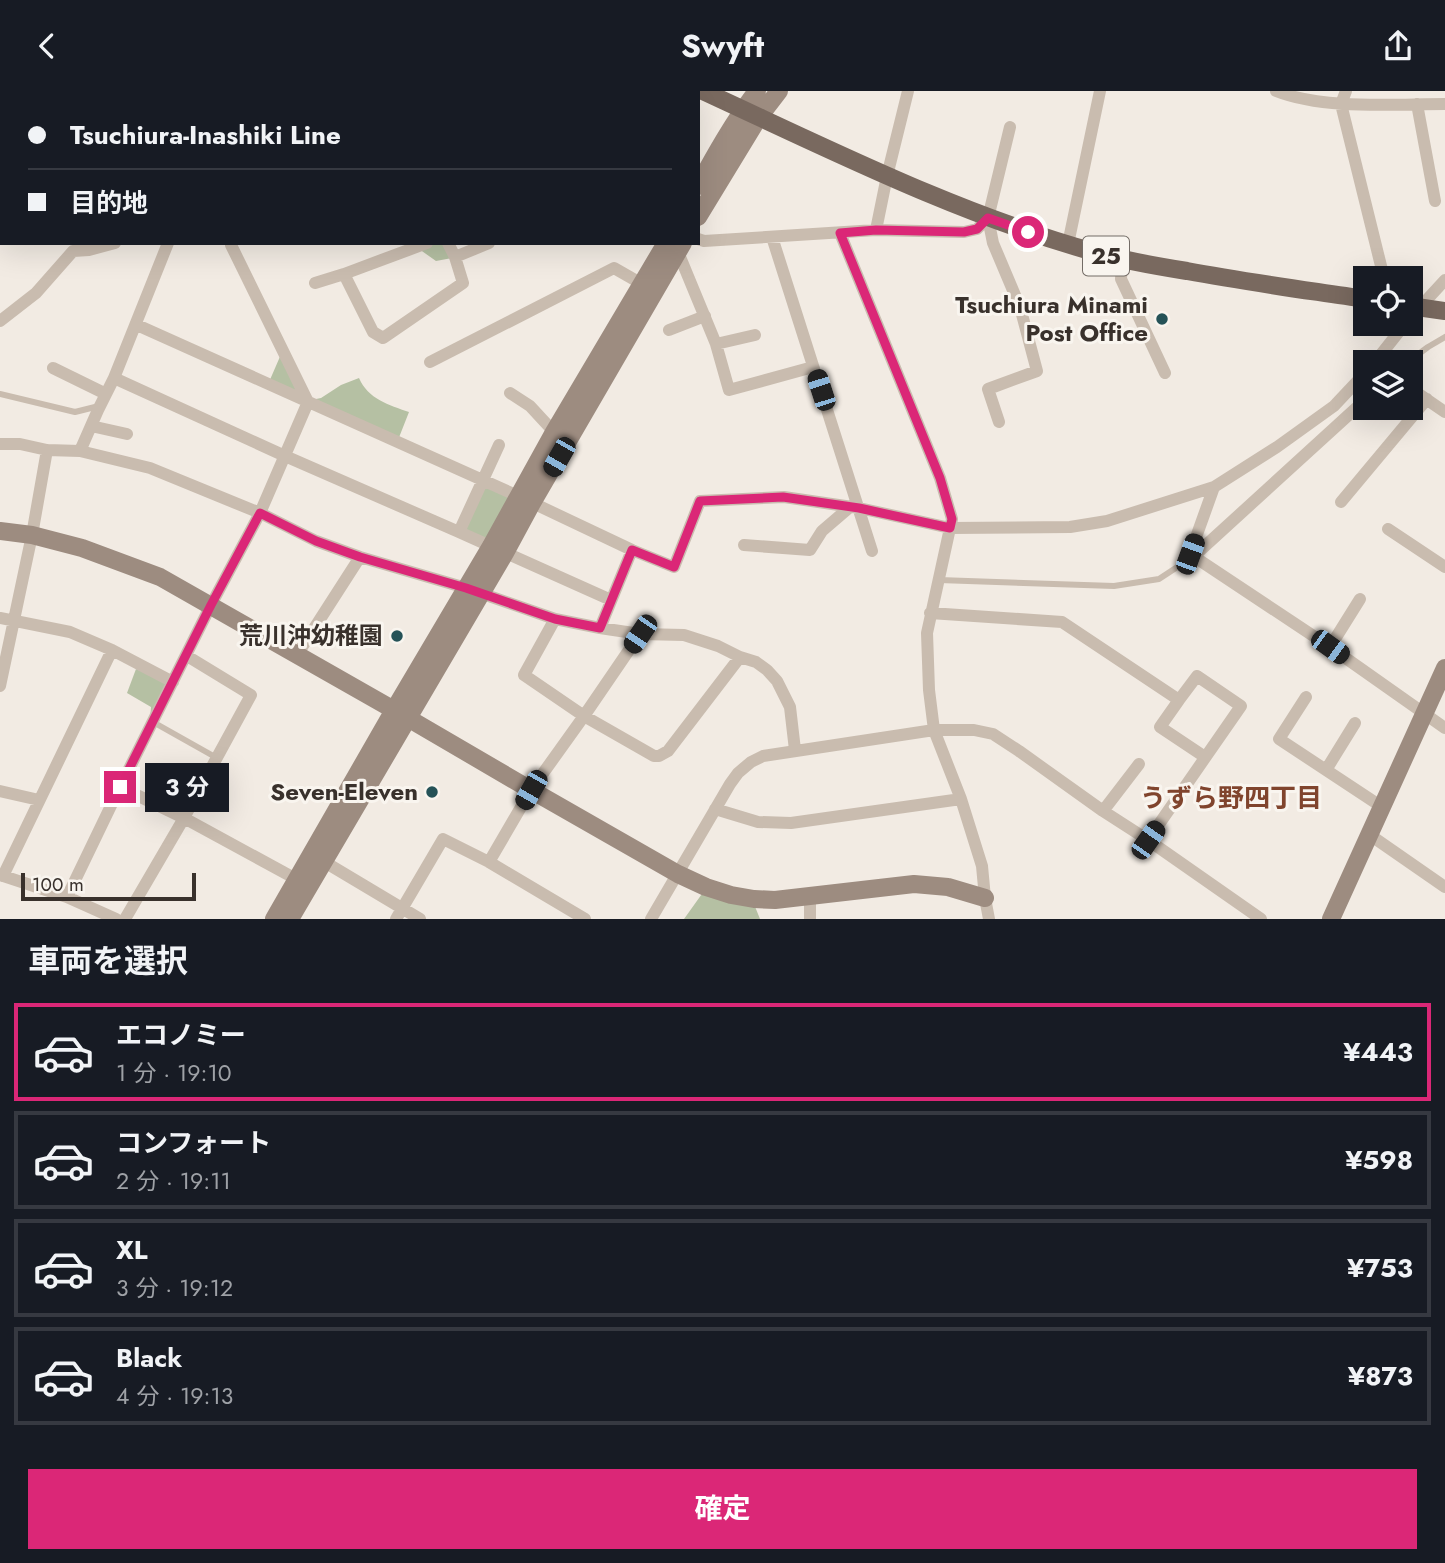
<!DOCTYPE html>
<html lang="ja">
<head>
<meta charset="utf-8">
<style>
	body { margin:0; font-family:Jost,"Noto Sans JP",sans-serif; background:#20242c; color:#f1f3f6; height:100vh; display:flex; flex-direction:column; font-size:26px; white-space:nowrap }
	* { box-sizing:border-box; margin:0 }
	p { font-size:23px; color:#9ea1a6 }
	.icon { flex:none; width:38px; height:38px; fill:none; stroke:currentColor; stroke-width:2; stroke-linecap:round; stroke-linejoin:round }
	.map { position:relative; height:828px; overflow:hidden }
	.details { display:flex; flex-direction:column; background:#171b24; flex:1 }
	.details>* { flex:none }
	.top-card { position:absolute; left:0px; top:0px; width:700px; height:154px; box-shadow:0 7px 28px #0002; display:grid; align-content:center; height:154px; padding:0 28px; background:#171b24 }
	.tools { position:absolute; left:1353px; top:175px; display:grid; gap:14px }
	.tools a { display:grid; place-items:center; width:70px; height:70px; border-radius:0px; background:#171b24; box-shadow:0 7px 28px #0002; font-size:35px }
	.scale { position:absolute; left:21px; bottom:18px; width:175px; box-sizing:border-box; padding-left:7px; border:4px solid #39312c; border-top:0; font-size:19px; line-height:24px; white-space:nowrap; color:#39312c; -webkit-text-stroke:5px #f9f5ef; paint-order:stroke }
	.end { position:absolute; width:32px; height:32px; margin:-16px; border:9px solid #db2777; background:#fff; box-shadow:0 0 0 4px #fff }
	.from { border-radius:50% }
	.bubble { position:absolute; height:49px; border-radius:0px; background:#171b24; box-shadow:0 7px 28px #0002; font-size:23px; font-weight:700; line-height:49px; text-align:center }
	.car { position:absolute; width:21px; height:42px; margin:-21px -10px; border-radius:9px; box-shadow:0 0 5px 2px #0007; background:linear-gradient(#222 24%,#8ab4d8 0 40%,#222 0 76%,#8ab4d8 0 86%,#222 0) }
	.top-card b { display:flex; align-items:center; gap:24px; height:66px; font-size:26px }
	.top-card b+b { border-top:2px solid #363941 }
	.top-card i { width:18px; height:18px; background:#f1f3f6 }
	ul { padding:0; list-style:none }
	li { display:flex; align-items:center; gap:21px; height:98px; margin:0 14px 10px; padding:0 14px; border:4px solid #363941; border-radius:0px }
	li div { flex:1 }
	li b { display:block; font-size:26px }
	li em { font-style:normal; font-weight:700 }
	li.on { border-color:#db2777 }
	li>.icon { width:63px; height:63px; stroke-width:1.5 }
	h2 { padding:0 28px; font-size:32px; line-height:84px }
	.button { display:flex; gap:14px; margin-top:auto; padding:14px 28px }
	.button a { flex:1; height:80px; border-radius:0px; background:#db2777; color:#fff; font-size:28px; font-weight:700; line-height:80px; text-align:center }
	header { display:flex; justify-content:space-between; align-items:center; height:91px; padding:0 28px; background:#171b24; font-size:32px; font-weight:700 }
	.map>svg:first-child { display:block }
</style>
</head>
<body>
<header><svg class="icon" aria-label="back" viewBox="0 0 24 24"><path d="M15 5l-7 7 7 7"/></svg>Swyft<svg class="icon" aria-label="share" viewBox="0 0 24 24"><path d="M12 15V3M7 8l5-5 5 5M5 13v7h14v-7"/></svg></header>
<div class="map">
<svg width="1445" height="828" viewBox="0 0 1445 828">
	<rect width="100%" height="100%" fill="#f2ebe3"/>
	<path fill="#b5c0a3" d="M434 152H444L452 167 436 170 419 158Z
		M282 261 305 307 269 291Z
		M359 287C368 308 389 314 409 321L398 349 311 309 321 307 341 294Z
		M484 393 515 406 490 452 462 440Z
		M136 578 169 592 150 630 151 616 127 602Z
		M704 800 754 813 760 828H684Z"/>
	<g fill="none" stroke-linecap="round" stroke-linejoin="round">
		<path stroke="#c9bcaf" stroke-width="6" d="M25 2V0
			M78 2 79 0
			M0 64H2
			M0 102 2 103
			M1408 271 1428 256 1445 246
			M0 303 75 321 99 315
			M939 489 1114 495 1159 488 1194 465
			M153 631 217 667"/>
		<path stroke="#c9bcaf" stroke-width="12" d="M641 0V2
			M1276 0C1324 19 1393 13 1445 13
			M1346 0 1341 13 1384 187
			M179 2V0
			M256 2V0
			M294 2V0
			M392 2V0
			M1417 13 1435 110
			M876 139 887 85 908 0
			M840 142 940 387 952 428 927 542 929 599 934 639 961 708 982 775 985 807 989 828
			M772 146 872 460
			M698 148 704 150 876 139 964 141 977 138 988 127
			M232 152 231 154 308 311
			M427 152 344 183 373 241 383 247 463 192 455 166 448 152
			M1068 153 1100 0
			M678 161 716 253 729 299 813 276
			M455 166 489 152
			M1122 169 1121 188 1165 282
			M315 192 344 183
			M1410 227 1445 189
			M0 230 36 202 73 160 89 159 115 152
			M137 234 518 405 632 459 600 537
			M669 239 705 225
			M716 253 755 244
			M430 271 614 177 642 193
			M1375 271 1405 233
			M53 277 106 303
			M114 287 285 365 459 441
			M1410 297 1445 321
			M510 302 530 315 554 341
			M999 331 988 298 1037 280 1020 216 993 152 988 127 1010 36
			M91 335 127 343
			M0 353H20L47 359 80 360 98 319 114 287 168 152
			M499 354 459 441 611 509
			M80 360 150 377 260 422 316 450 360 466 466 497 555 528 600 537 640 543 684 544 718 555 740 566 756 571 767 579 777 590 790 616 795 659
			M1214 396 1190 463 1330 556 1445 637
			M1341 411 1427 308
			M1388 438 1445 476
			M744 454 810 459 822 440 850 416
			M632 459 674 476 700 410 784 406 859 417 950 437 1070 436 1107 430 1214 396 1277 356 1334 315 1365 282
			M1194 465 1365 309
			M930 522 1062 531 1179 609 1197 585 1241 615 1148 749
			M0 527 70 541 112 559 173 591
			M555 528 524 584 584 625 654 665H659L668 660 740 566
			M1330 556 1360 508
			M297 564 360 466
			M0 595 32 444 47 359
			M1306 606 1279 648 1382 716
			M1179 609 1160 636 1205 666
			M1326 679 1355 632
			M120 696 184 727 296 788
			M0 700 39 709
			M715 718 758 731 791 732 961 708
			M1103 720 1139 673
			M1370 744 1445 796
			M323 770 420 828
			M489 771 531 699 584 625 640 543
			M0 784 67 806 116 828
			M3 785 112 559
			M67 806 120 696 211 514 260 422 308 311
			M810 806V828
			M125 828 184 727 251 604 187 565
			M396 828 443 748 489 771 585 828
			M651 828 730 693 738 682 751 671 763 665 934 639H974L993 643 1019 660 1103 720 1148 749 1261 828"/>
		<path stroke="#9d8c80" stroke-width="18" d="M698 95C716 62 734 30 757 0
			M698 126 759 26 779 0
			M0 440 32 444 82 457 160 486 394 619 531 699 678 783 706 796 731 804 754 808 775 809 914 793 948 796 985 807
			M274 828 394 619 491 455 554 341 666 152
			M290 828 505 462 532 412 683 152
			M1331 828 1445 577"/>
		<path stroke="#79695f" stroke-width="18" d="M703 0C831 59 958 123 1094 161 1125 170 1156 175 1187 180 1246 191 1306 199 1365 208
			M1410 215 1445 220"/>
	</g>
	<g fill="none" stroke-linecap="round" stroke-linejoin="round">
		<path stroke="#db2777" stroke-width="9" d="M120 696 211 514 260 422 316 450 360 466 466 497 555 528 600 537 632 459 674 476 700 410 783 406 859 417 950 437 952 428 940 387 840 142 876 139 964 141 977 138 988 127 1028 141"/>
	</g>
	<g fill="#255257" stroke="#f9f5ef" stroke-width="2.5">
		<circle cx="1162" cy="228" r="7"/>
		<circle cx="397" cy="545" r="7"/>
		<circle cx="432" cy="701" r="7"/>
	</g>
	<g text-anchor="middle" stroke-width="6" stroke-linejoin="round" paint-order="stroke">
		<rect fill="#f9f5ef" stroke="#736c66" stroke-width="2" x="1083" y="145.5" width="46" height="39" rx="5"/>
		<g font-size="23" font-weight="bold" fill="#39312c">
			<text x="1106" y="173">25</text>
		</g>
		<g font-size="24" font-weight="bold" fill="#39312c" stroke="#f9f5ef" text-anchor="end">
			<text x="1148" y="222">Tsuchiura Minami<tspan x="1148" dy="28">Post Office</tspan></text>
			<text x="383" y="553">荒川沖幼稚園</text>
			<text x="418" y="709">Seven-Eleven</text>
		</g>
		<g font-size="26" font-weight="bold" fill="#80442d" stroke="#f9f5ef">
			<text x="1231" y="716">うずら野四丁目</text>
		</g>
	</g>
</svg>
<div class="tools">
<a><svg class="icon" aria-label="locate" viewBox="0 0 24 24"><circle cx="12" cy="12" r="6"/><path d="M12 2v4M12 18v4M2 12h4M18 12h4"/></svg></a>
<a><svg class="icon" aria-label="layers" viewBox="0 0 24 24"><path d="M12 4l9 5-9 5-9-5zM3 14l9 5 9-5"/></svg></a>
</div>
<div class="scale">100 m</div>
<i class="end from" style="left:1028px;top:141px"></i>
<i class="end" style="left:120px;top:696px"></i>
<div class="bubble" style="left:145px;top:672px;width:84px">3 分</div>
<i class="car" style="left:821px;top:299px;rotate:342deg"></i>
<i class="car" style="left:559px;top:366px;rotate:210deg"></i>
<i class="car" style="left:1190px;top:463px;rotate:20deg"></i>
<i class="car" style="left:640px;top:543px;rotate:214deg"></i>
<i class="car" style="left:1330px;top:556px;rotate:126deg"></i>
<i class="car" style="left:531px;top:699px;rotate:210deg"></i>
<i class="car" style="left:1148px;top:749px;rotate:35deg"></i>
<div class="top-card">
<b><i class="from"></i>Tsuchiura-Inashiki Line</b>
<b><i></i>目的地</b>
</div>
</div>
<section class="details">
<h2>車両を選択</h2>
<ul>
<li class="on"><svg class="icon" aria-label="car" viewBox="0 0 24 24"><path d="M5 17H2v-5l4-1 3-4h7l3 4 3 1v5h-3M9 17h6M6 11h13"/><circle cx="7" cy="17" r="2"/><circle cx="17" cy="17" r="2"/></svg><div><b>エコノミー</b><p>1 分 · 19:10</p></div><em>¥443</em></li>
<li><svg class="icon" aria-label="car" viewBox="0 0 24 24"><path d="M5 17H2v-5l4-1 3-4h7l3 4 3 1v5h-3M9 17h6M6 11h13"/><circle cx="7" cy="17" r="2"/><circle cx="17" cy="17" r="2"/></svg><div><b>コンフォート</b><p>2 分 · 19:11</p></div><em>¥598</em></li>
<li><svg class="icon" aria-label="car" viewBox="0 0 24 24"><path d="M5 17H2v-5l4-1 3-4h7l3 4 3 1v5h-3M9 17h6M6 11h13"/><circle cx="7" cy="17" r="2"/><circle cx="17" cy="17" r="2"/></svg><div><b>XL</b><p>3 分 · 19:12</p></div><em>¥753</em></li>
<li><svg class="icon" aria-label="car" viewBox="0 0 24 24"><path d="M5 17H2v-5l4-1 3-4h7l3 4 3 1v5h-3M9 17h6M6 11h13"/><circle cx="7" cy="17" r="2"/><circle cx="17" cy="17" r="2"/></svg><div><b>Black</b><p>4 分 · 19:13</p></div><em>¥873</em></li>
</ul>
<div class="button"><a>確定</a></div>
</section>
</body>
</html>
